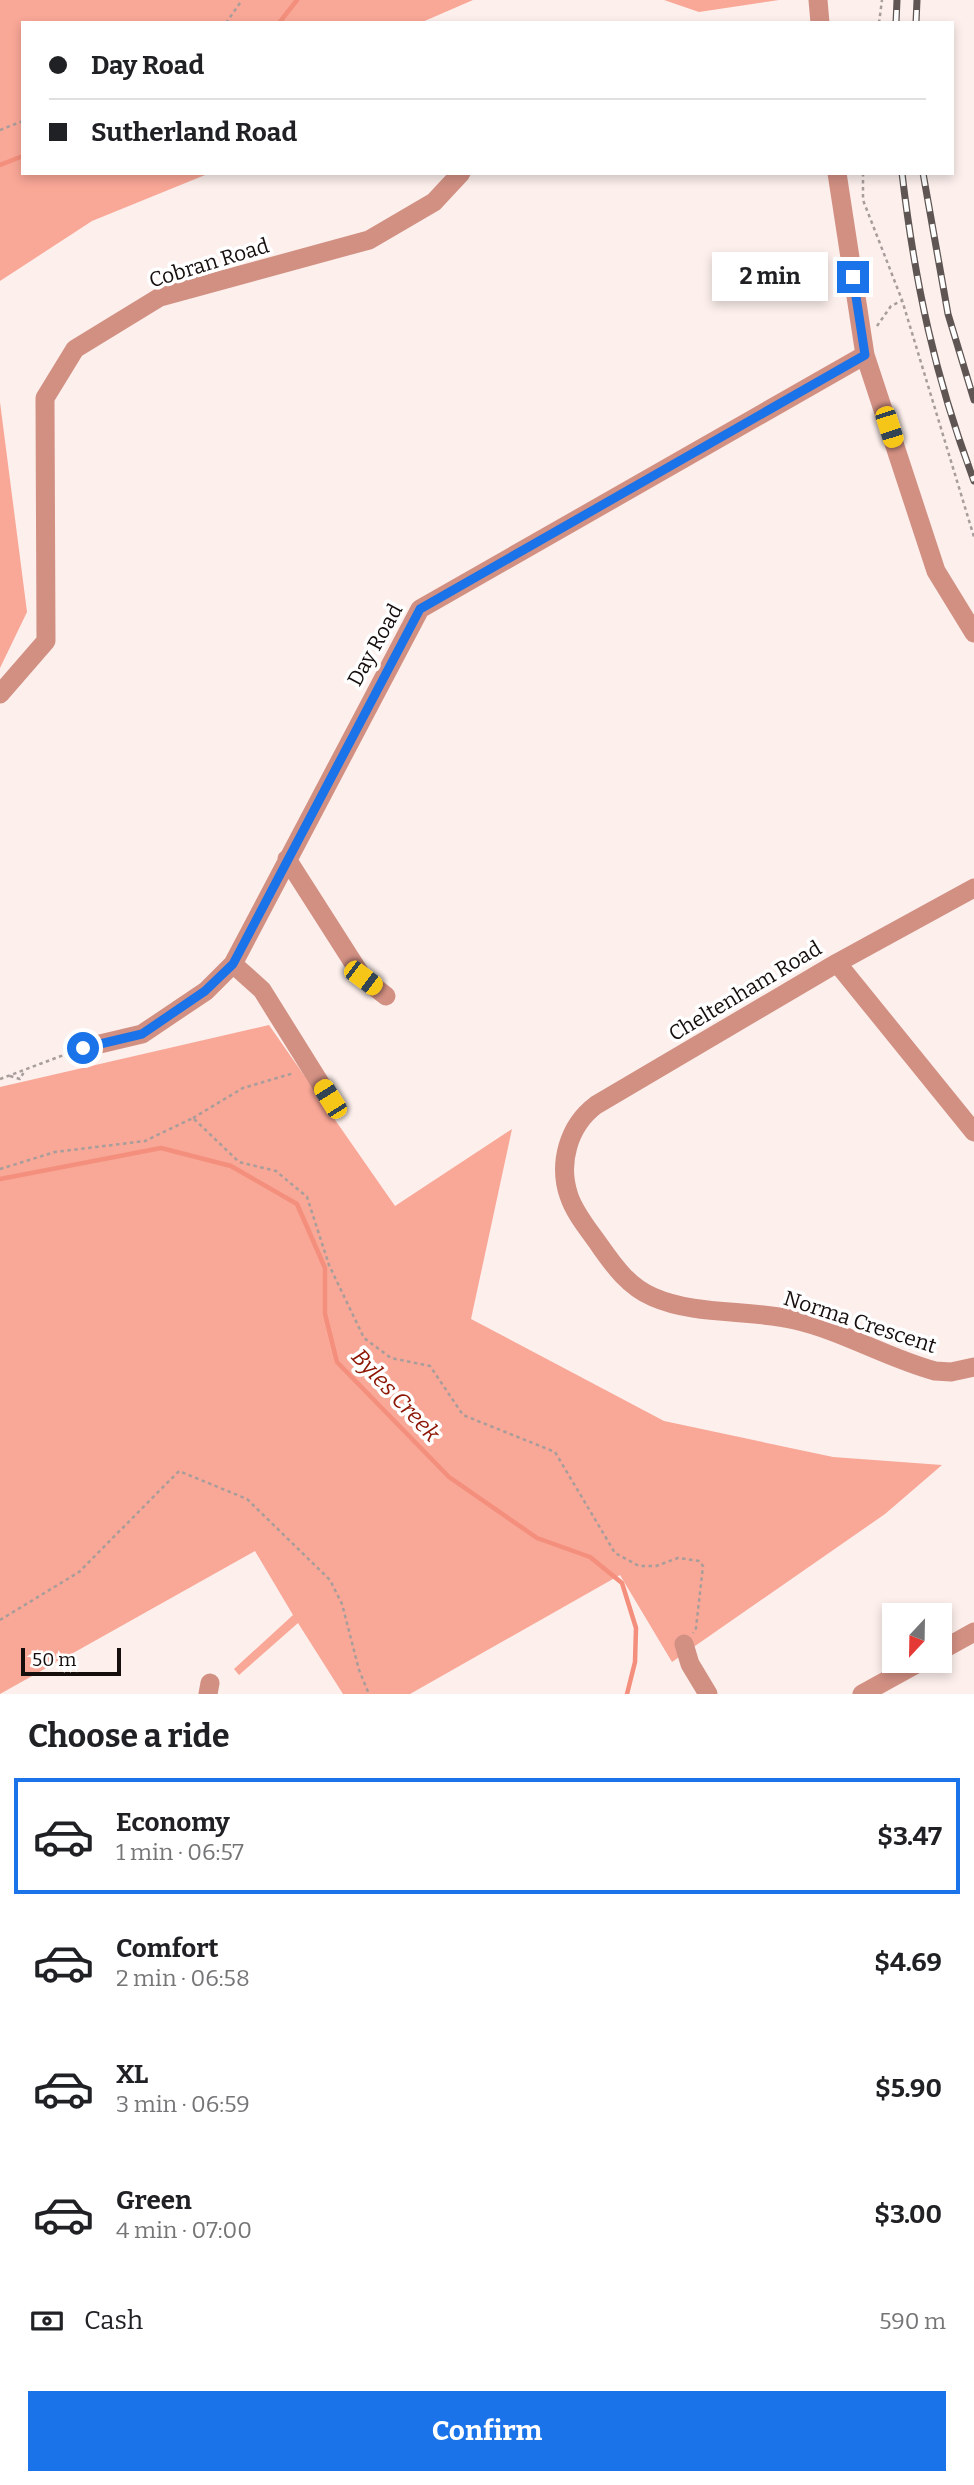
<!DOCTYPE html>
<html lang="en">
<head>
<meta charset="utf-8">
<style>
	body { margin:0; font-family:Bitter,serif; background:#f6f6f6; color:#202124; height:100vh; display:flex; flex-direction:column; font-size:26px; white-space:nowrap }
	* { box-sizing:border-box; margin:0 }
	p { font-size:23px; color:#757577 }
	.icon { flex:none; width:38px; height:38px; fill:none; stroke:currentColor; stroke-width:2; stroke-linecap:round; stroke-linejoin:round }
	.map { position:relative; height:1694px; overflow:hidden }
	.side { display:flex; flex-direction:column; background:#fff; flex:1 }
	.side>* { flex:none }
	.hud { position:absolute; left:21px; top:21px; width:933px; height:154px; border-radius:0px; box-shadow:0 4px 10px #0003; display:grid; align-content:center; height:154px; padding:0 28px; background:#fff }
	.needle { width:46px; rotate:202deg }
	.buttons { position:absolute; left:882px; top:1603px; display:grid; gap:14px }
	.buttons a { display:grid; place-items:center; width:70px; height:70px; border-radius:0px; background:#fff; box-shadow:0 4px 10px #0003; font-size:35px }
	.scale { position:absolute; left:21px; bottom:18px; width:100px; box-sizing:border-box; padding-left:7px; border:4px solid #150e0c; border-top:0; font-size:19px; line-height:24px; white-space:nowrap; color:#150e0c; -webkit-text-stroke:5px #fff; paint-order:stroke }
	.end { position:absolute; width:32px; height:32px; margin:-16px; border:9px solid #1a73e8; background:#fff; box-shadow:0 0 0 4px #fff }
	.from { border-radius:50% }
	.bubble { position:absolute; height:49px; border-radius:0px; background:#fff; box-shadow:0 4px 10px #0003; font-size:23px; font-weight:700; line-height:49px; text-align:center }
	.car { position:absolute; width:21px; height:42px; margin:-21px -10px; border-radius:9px; box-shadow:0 0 5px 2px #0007; background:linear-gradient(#f5c518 24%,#345 0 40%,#f5c518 0 76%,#345 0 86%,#f5c518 0) }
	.hud b { display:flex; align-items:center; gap:24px; height:66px; font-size:26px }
	.hud b+b { border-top:2px solid #e0e0e0 }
	.hud i { width:18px; height:18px; background:#202124 }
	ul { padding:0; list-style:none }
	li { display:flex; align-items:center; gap:21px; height:116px; margin:0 14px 10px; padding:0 14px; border:4px solid transparent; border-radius:0px }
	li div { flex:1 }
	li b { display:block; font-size:26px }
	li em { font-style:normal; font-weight:700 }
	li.on { border-color:#1a73e8 }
	li>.icon { width:63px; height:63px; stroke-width:1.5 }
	h2 { padding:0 28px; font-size:32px; line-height:84px }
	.pay { display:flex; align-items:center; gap:18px; height:77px; padding:0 28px; font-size:26px }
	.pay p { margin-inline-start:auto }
	.action { display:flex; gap:14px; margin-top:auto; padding:14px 28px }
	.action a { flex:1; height:80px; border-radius:0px; background:#1a73e8; color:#fff; font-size:28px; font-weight:700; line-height:80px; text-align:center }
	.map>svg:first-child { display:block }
</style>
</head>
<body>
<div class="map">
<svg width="974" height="1694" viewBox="0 0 974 1694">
	<rect width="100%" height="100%" fill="#fcefec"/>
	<path fill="#f9a797" d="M0 0H473L420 23H23V173H210L92 221 0 281Z
		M664 0H779L699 12Z
		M0 402 27 612 0 668Z
		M269 1025 395 1206 512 1129 471 1319 664 1421 833 1457 942 1465 885 1514 672 1662 620 1575 410 1694H343L298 1623 239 1675 234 1669 293 1615 255 1551 0 1694V1087Z"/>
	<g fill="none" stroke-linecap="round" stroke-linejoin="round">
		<path stroke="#f38f7c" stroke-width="4.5" d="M279 23 297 0
			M0 165 23 156
			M0 1179 161 1148 231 1166 297 1204 325 1268V1314L337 1362 449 1477 537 1538 590 1557 622 1583 636 1628 635 1662 627 1694"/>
		<path stroke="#a79d9a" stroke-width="2.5" stroke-dasharray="3.5 3.5" stroke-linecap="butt" d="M226 23 242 0
			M879 23 882 0
			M0 130 23 121
			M863 173V200L902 300 974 537
			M877 326 891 306 901 301
			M10 1076 20 1079 25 1070
			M0 1079 69 1053
			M193 1118 243 1088 294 1073
			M0 1169 55 1152 145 1141 193 1118 239 1162 276 1171 307 1197 329 1265 364 1338 391 1358 430 1366 463 1415 555 1452 615 1553 639 1566H656L678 1558 699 1561 703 1566 696 1628 693 1633
			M0 1620 79 1572 179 1471 247 1499 330 1580 342 1604 359 1670 369 1694"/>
		<path stroke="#d29083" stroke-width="19" d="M818 0 820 23
			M837 173 865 355 936 571 974 633
			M0 694 46 641 45 398 75 349 160 297 369 240 434 202 461 173
			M287 859 363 978 386 996
			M974 888 837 963 596 1105C568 1126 558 1164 569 1196 575 1214 589 1230 600 1246 614 1266 629 1287 653 1297 696 1316 749 1309 795 1320 843 1331 887 1358 935 1371L951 1372 974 1367
			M837 963 974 1132
			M233 964 262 990 330 1099
			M83 1048 142 1034 206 991 233 964 420 609 865 355
			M684 1644 690 1664 708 1694
			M940 1651 974 1632
			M208 1694 210 1683
			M862 1694 922 1661"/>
		<defs>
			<path id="rail" d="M896 23 897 0
				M916 23 917 0
				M902 173C915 284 935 377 974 481
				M923 173 948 314 974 400"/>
		</defs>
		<use href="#rail" stroke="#5f5654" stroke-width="7"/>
		<use href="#rail" stroke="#fff" stroke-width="4.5" stroke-dasharray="13" stroke-linecap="butt"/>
	</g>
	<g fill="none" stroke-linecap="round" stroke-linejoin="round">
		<path stroke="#1a73e8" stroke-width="9" d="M83 1048 142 1034 205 991 233 964 420 609 865 355 853 277"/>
	</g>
	<g text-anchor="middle" stroke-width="7" stroke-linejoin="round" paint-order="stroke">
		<g font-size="21" fill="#150e0c" stroke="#fff">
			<text transform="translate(209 263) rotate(-17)" y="7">Cobran Road</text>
			<text transform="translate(375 645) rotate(-61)" y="7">Day Road</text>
			<text transform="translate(745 991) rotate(-31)" y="7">Cheltenham Road</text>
			<text transform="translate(860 1322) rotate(18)" y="7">Norma Crescent</text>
		</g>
		<g font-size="23" font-style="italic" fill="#8c1402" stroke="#fff">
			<text transform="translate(396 1395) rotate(47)" y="8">Byles Creek</text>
		</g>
	</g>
</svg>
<div class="buttons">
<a><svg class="needle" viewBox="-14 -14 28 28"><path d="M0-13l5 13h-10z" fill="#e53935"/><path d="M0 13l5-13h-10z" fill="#757577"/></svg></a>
</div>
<div class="scale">50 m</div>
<i class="end from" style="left:83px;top:1048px"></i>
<i class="end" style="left:853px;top:277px"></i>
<div class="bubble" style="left:712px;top:252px;width:116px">2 min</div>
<i class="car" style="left:889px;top:427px;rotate:162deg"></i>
<i class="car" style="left:363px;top:978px;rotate:127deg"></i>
<i class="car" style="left:330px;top:1099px;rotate:328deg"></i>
<div class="hud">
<b><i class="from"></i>Day Road</b>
<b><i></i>Sutherland Road</b>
</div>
</div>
<section class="side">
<h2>Choose a ride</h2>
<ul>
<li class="on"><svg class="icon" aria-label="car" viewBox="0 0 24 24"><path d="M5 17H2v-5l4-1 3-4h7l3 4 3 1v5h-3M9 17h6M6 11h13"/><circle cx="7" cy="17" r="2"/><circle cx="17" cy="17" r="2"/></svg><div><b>Economy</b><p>1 min · 06:57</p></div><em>$3.47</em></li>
<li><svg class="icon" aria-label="car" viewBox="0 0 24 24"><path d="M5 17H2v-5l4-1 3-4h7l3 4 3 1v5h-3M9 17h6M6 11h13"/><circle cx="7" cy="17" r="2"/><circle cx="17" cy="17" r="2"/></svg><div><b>Comfort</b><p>2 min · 06:58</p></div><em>$4.69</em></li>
<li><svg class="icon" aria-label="car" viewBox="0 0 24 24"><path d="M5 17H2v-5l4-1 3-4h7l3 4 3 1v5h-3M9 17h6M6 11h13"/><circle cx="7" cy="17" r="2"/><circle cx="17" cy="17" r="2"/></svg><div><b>XL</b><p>3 min · 06:59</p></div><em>$5.90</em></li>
<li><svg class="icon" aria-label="car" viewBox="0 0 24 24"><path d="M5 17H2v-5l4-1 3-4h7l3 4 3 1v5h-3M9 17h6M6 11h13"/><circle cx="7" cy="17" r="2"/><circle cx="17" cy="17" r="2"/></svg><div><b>Green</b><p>4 min · 07:00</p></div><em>$3.00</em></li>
</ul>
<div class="pay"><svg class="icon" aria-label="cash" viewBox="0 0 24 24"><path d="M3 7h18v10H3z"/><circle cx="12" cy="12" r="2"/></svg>Cash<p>590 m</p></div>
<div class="action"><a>Confirm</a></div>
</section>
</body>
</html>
